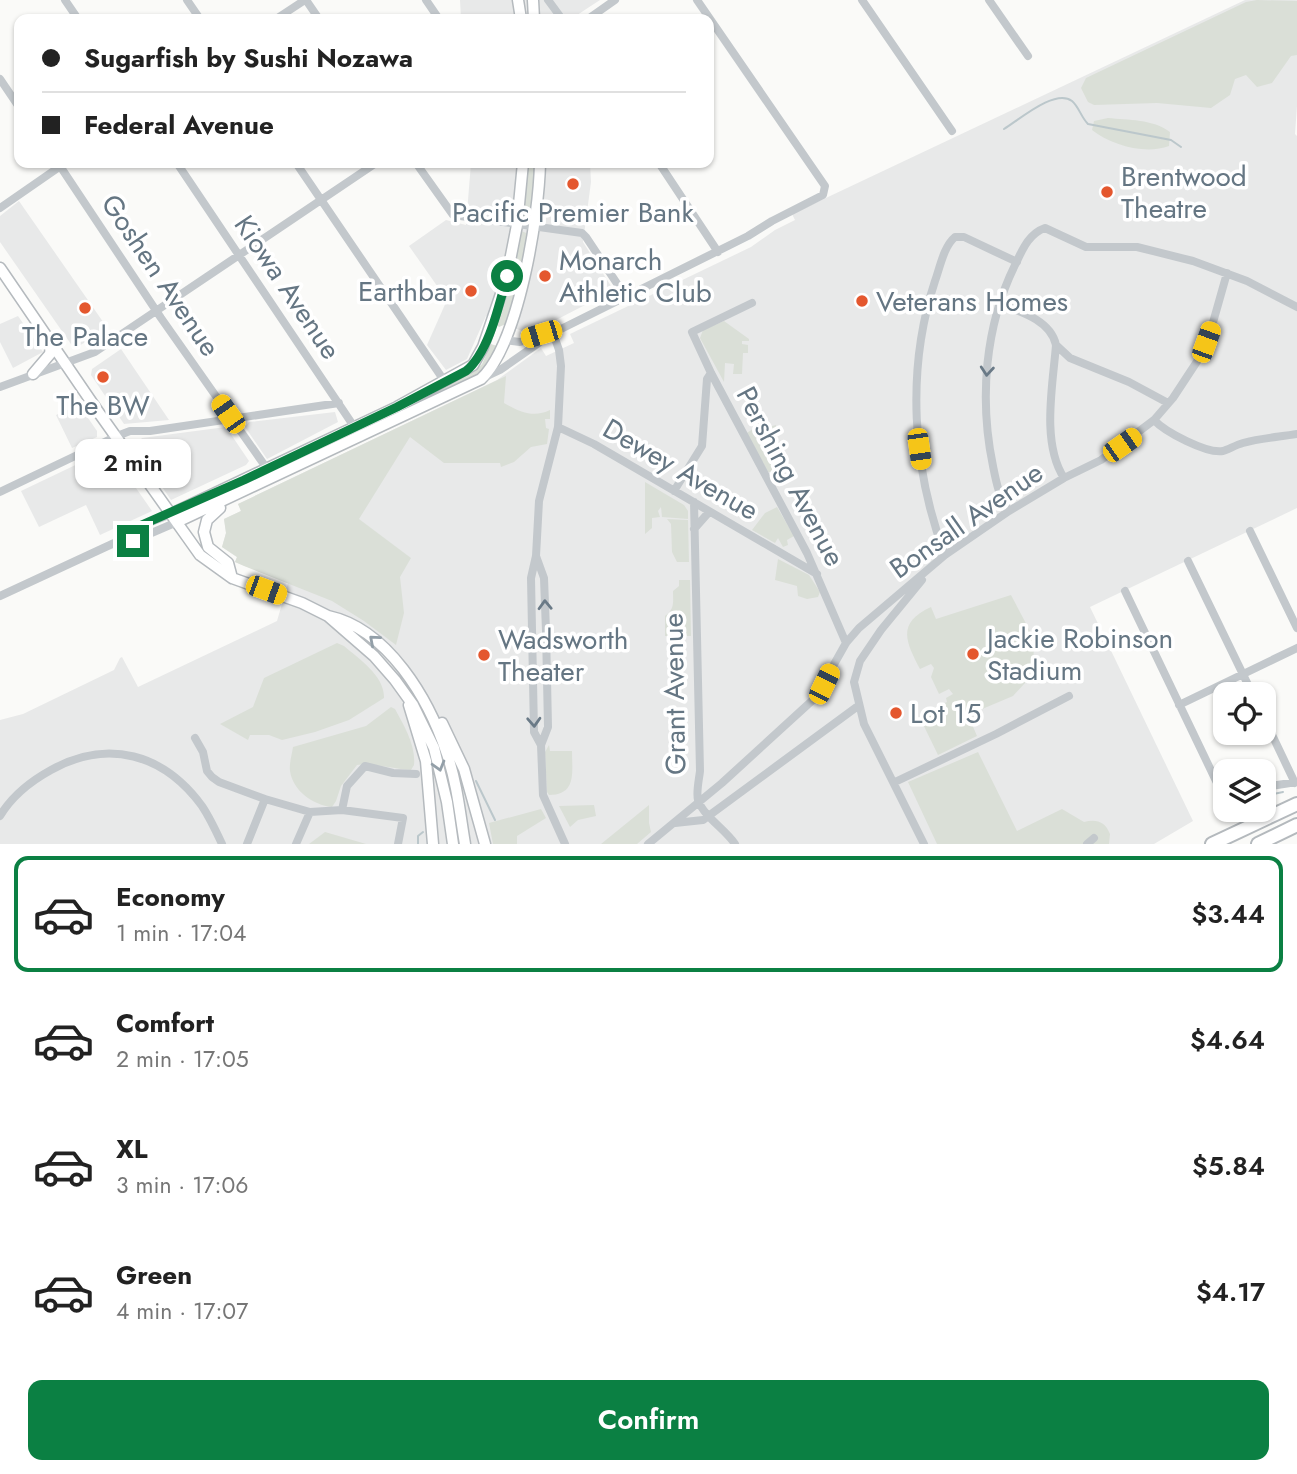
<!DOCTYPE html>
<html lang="en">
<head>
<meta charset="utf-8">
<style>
	body { margin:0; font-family:Jost,sans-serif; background:#f2f2f2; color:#222; height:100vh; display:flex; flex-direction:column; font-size:26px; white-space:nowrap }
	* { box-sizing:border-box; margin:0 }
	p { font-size:23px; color:#767676 }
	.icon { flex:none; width:38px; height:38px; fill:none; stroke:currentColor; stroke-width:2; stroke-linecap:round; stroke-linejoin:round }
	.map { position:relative; height:844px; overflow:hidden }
	.sheet { display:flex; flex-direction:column; background:#fff; flex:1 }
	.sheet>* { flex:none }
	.top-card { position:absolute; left:14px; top:14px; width:700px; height:154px; border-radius:14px; box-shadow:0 2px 5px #0004; display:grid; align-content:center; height:154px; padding:0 28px; background:#fff }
	.buttons { position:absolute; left:1213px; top:682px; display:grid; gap:14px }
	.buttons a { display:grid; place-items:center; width:63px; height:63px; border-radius:14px; background:#fff; box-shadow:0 2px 5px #0004; font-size:35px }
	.end { position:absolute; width:32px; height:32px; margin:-16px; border:9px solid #0b8043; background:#fff; box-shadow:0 0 0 4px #fff }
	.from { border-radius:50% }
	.bubble { position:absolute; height:49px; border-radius:14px; background:#fff; box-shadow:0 2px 5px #0004; font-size:23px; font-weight:600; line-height:49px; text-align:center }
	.car { position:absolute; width:21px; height:42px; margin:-21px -10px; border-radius:9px; box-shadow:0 0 5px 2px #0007; background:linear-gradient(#f5c518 24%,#345 0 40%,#f5c518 0 76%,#345 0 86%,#f5c518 0) }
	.top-card b { display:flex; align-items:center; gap:24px; height:66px; font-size:26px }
	.top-card b+b { border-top:2px solid #e0e0e0 }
	.top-card i { width:18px; height:18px; background:#222 }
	ul { padding:12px 0 0; list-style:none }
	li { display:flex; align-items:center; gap:21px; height:116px; margin:0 14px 10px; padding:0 14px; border:4px solid transparent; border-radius:14px }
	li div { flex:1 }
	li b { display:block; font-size:26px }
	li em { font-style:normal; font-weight:600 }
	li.active { border-color:#0b8043 }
	li>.icon { width:63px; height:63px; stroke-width:1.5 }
	.cta { display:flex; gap:14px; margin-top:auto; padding:14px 28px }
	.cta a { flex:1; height:80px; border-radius:14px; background:#0b8043; color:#fff; font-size:28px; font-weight:600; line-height:80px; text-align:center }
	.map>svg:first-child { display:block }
</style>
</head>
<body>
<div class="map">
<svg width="1297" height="844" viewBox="0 0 1297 844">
	<rect width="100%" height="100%" fill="#fafaf8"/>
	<path fill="#e8e9e9" d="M460 0H600L571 19H461Z
		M1245 0H1297V106L1295 134 1297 136V508L1090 607 1193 821 1154 844H0V720L23 714 114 670 120 658 122 657 138 687 277 621 288 583 235 562 237 557 222 547 226 533 224 519 241 511 238 504 497 380 541 348 546 356 574 343 570 334 751 247 775 230 795 220 792 214Z
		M471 163H590L591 182 583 242 611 286 610 292 529 334 486 316 467 359 446 370 427 345 447 300 409 246 446 220 466 225Z
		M19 201 108 329 77 347H73L0 242V216Z
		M18 316 43 352 13 368 0 342V324Z
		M121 349 169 420 124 424 91 375 92 369Z
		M79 405 97 431V437L72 448 56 415Z
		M335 412 338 422 267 459 245 427 249 422Z
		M226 427 249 461 246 465 171 500 137 450 138 443 142 438Z
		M109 449 152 511 100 535 86 505 39 527 21 491Z"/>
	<path fill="#dadfd7" d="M1257 0 1297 1V55L1291 56 1272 83 1257 87 1246 75 1235 79 1230 95 1211 108 1157 103 1094 105 1088 102 1081 88 1086 78 1246 2Z
		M1108 118C1128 120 1153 119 1170 132L1169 146C1145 155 1111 145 1092 130L1094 121Z
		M527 163H536L531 220 522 219Z
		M521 231 529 234 516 294 506 324 499 327 496 324Z
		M724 321 749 339V341H742V344L748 345V353H743L742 374H733L734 364 725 363 724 382 700 338 703 330Z
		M491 344 497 346 484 369 478 374 369 425 368 423 475 371 482 364Z
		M506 376 504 403C520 412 534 418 550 410V419H545L546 428 549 429 547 444 531 447 514 462 501 467 500 463H444L410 437 359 519 411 558 400 577 404 613 396 645 364 621 332 601 244 566 235 562 237 557 222 547 226 533 224 519 241 511 238 504Z
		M753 424 769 427 776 425 772 472H768L747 433 754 428Z
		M645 482 684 505 688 511V519L662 517 661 507 658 511 660 517 652 518V528L645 534Z
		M777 507 794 536 787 540 788 545 783 547 778 538 775 543 752 530 765 513Z
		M667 519 688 520 689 562H677L672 552 671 524Z
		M778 559 809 575 820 592 818 597 807 599 798 596 797 586 775 580Z
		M679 580H690L691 636H665V616C675 609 673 602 673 591L679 586Z
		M1011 595 1032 635 1034 646 1033 665 1025 683 1013 696 968 715 977 736 938 755 920 718 922 714 947 702 946 698 953 694 949 689 939 694 931 677 934 668 931 664 920 669C906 642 896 623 931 607L936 619Z
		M337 643 344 646C359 659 385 676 384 698L349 720 315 732 282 740 269 735H250L248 740 220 724 253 707 264 678Z
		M391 707 395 709C404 726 416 745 414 765L411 770C392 769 376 763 357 765L341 786 336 801 332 807C313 805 293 791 290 771 289 764 292 754 293 747L366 726Z
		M549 745 550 751H572C572 772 577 795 549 795L547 792 545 752Z
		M978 752 1017 831 1062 809 1084 822C1096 819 1105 821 1110 834L1109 844H937L908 782Z
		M594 805 596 816 578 820 570 827 559 806Z
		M649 805V823L651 832 637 844H601Z
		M541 809 546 818 517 836V844H493L489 823Z
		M325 832 366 844H309Z"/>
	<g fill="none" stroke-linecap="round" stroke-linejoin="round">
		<path stroke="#bbc7cb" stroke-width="2" d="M1004 129C1019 120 1055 88 1072 101 1079 107 1081 117 1088 124L1171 140 1181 147
			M476 781 495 820
			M1264 796 1283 792
			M452 804 454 803
			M418 844V836L423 832"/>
		<defs>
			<path id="major" d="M518 0 521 19
				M533 0 534 19
				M0 268 99 413 200 555 232 578 302 603 328 616 374 656 395 680 413 705 434 748 447 802 453 844
				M33 374 50 354 51 344
				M220 508 207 520 204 532 208 547 228 563 232 578
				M171 514 397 407 473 365 483 347 507 276 517 225 523 163
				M177 522 481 379C519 343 539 215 540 163
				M328 616C388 629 429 699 447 754 457 783 460 814 465 844
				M409 705 426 761 433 844
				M442 723 464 769 485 844"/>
			<path id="highway" d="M1212 844 1297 804
				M1258 844 1297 825"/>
		</defs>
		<use href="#major" stroke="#b5babe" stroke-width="13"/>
		<use href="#highway" stroke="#b4b9bd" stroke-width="16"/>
		<path stroke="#c3c8cc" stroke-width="8" d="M65 0 78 19
			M187 0 200 19
			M306 0 319 19
			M426 0 439 19
			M548 0 562 19
			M862 0 952 131
			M989 0 1028 56
			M276 19 305 0
			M588 19 615 0
			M0 79 19 107
			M58 163 161 318 270 473
			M177 163 361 437
			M296 163 445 382
			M416 163 453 215 582 233 586 237 626 297
			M659 163 718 252
			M0 208 65 163
			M752 303 692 332 711 373 807 553 846 643
			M1000 304C1022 312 1051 321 1056 345 1053 384 1041 443 1064 478
			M553 333 559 350 561 366 558 427 539 501 536 556 531 578 534 732 541 745 543 795 565 844
			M504 340 520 342 550 334
			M1056 345 1070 358 1129 382 1168 403
			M483 378 500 370 553 333 748 236 772 221 823 195 825 186 697 0
			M0 387 95 352 376 163
			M1154 420C1165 432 1207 454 1223 451 1229 449 1236 445 1243 443 1261 438 1279 437 1297 434
			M558 427 594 444 817 574
			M674 491 702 446 707 379 711 373
			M0 492 117 436 130 431H150L339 403
			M694 502 700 771C699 780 696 792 698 800 704 817 725 829 735 844
			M1009 511C999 498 996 481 993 466 979 399 985 326 1015 265 1022 251 1028 234 1045 228L1086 247H1137L1193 261 1247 281 1297 307
			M694 529 709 512
			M1250 531 1297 628
			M125 538 133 541 177 522
			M945 555C912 468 906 369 935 281 940 267 944 246 955 237H964L1017 262
			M536 556 544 578 546 631 548 727 541 745
			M1188 561 1253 695
			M922 580 881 630 860 661 854 682 864 724 924 844
			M1125 591 1218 785 1225 789
			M0 596 125 538 128 531 171 514
			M1179 705 1297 648
			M1264 718 1295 783
			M195 738 203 752 207 771 212 777 219 782 265 799 247 844
			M895 782 996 734 1069 696
			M1264 787 1297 782
			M265 799 310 812
			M342 810 347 786 365 766 393 773 416 774
			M0 816C12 796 31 781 51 770 108 738 164 754 202 806 210 818 216 831 222 844
			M675 823 703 820 858 706
			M296 844 310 812 342 810 403 818 398 844
			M648 844 722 783 815 698 846 643 859 628 945 555 1009 511 1064 478 1101 460 1154 420 1173 398 1198 360 1212 326 1227 273
			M1087 844 1094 838"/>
		<use href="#major" stroke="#fff" stroke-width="10"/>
		<use href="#highway" stroke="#fff" stroke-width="12"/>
	</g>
	<defs><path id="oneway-chevron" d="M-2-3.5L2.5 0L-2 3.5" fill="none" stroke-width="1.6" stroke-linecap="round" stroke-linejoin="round" transform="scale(1.75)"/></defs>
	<g stroke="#6a7a87">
		<use href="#oneway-chevron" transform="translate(987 371) rotate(95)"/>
		<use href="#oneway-chevron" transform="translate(545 605) rotate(-92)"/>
		<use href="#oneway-chevron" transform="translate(534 722) rotate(87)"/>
	</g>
	<g stroke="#939fa8">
		<use href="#oneway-chevron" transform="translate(374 640) rotate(-139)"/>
		<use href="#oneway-chevron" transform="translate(439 766) rotate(74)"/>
	</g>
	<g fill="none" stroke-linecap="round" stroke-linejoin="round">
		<path stroke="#0b8043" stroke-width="9" d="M133 541 125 538 128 531 244 480 397 407 466 371C489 352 499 305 507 276"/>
	</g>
	<g fill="#e4572e" stroke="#fff" stroke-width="2.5">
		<circle cx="573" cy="184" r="7"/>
		<circle cx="1107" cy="192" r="7"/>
		<circle cx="545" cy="276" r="7"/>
		<circle cx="471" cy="291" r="7"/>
		<circle cx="862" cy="301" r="7"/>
		<circle cx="85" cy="308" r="7"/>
		<circle cx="103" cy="377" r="7"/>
		<circle cx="973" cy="654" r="7"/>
		<circle cx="484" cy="655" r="7"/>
		<circle cx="896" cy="713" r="7"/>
	</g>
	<g text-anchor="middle" stroke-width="7" stroke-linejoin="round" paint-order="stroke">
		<g font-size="28" fill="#657683" stroke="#fff" text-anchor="start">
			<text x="1121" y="186">Brentwood<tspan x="1121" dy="32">Theatre</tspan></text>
			<text x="573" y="222" text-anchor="middle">Pacific Premier Bank</text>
			<text x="559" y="270">Monarch<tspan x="559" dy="32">Athletic Club</tspan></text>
			<text x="457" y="301" text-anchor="end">Earthbar</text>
			<text x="876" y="311">Veterans Homes</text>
			<text x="85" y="346" text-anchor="middle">The Palace</text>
			<text x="103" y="415" text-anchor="middle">The BW</text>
			<text x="987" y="648">Jackie Robinson<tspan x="987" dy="32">Stadium</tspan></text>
			<text x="498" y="649">Wadsworth<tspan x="498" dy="32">Theater</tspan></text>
			<text x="910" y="723">Lot 15</text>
		</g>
		<g font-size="28" fill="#657683" stroke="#fff">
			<text transform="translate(161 275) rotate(56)" y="10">Goshen Avenue</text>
			<text transform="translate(288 287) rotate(56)" y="10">Kiowa Avenue</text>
			<text transform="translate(681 469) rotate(30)" y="10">Dewey Avenue</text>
			<text transform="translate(791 476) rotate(62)" y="10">Pershing Avenue</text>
			<text transform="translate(966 520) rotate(-35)" y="10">Bonsall Avenue</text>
			<text transform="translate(674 694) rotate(-91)" y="10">Grant Avenue</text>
		</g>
	</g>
</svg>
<div class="buttons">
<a><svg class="icon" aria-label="locate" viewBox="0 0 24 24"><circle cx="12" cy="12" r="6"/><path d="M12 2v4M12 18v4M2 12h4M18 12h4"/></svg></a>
<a><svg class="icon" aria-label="layers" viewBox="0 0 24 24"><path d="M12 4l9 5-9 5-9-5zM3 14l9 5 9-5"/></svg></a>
</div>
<i class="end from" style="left:507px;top:276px"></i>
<i class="end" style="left:133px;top:541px"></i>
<div class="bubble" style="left:75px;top:439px;width:116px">2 min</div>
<i class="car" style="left:541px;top:334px;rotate:253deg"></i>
<i class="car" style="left:1206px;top:342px;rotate:20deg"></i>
<i class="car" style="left:228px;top:414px;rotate:325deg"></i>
<i class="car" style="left:1122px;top:445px;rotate:55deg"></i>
<i class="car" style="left:919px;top:449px;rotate:172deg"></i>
<i class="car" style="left:266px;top:590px;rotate:110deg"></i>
<i class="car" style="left:824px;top:684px;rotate:26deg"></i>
<div class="top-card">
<b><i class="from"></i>Sugarfish by Sushi Nozawa</b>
<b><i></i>Federal Avenue</b>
</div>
</div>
<section class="sheet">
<ul>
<li class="active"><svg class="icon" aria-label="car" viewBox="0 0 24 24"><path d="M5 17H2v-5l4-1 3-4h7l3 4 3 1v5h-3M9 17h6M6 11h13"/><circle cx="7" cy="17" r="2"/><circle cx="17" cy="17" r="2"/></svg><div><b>Economy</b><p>1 min · 17:04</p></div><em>$3.44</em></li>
<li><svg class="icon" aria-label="car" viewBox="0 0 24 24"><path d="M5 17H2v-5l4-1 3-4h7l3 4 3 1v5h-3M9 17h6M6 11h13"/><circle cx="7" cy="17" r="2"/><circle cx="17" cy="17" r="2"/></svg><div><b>Comfort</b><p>2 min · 17:05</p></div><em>$4.64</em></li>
<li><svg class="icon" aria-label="car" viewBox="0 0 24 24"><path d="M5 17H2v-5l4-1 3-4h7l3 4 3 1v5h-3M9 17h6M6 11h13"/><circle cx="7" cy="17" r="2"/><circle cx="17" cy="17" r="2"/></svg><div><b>XL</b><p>3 min · 17:06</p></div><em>$5.84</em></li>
<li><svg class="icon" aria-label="car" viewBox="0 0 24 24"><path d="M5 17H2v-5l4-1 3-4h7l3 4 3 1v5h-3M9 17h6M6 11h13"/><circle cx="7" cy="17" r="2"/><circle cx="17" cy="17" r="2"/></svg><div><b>Green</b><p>4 min · 17:07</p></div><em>$4.17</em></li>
</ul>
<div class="cta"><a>Confirm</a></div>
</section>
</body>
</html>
